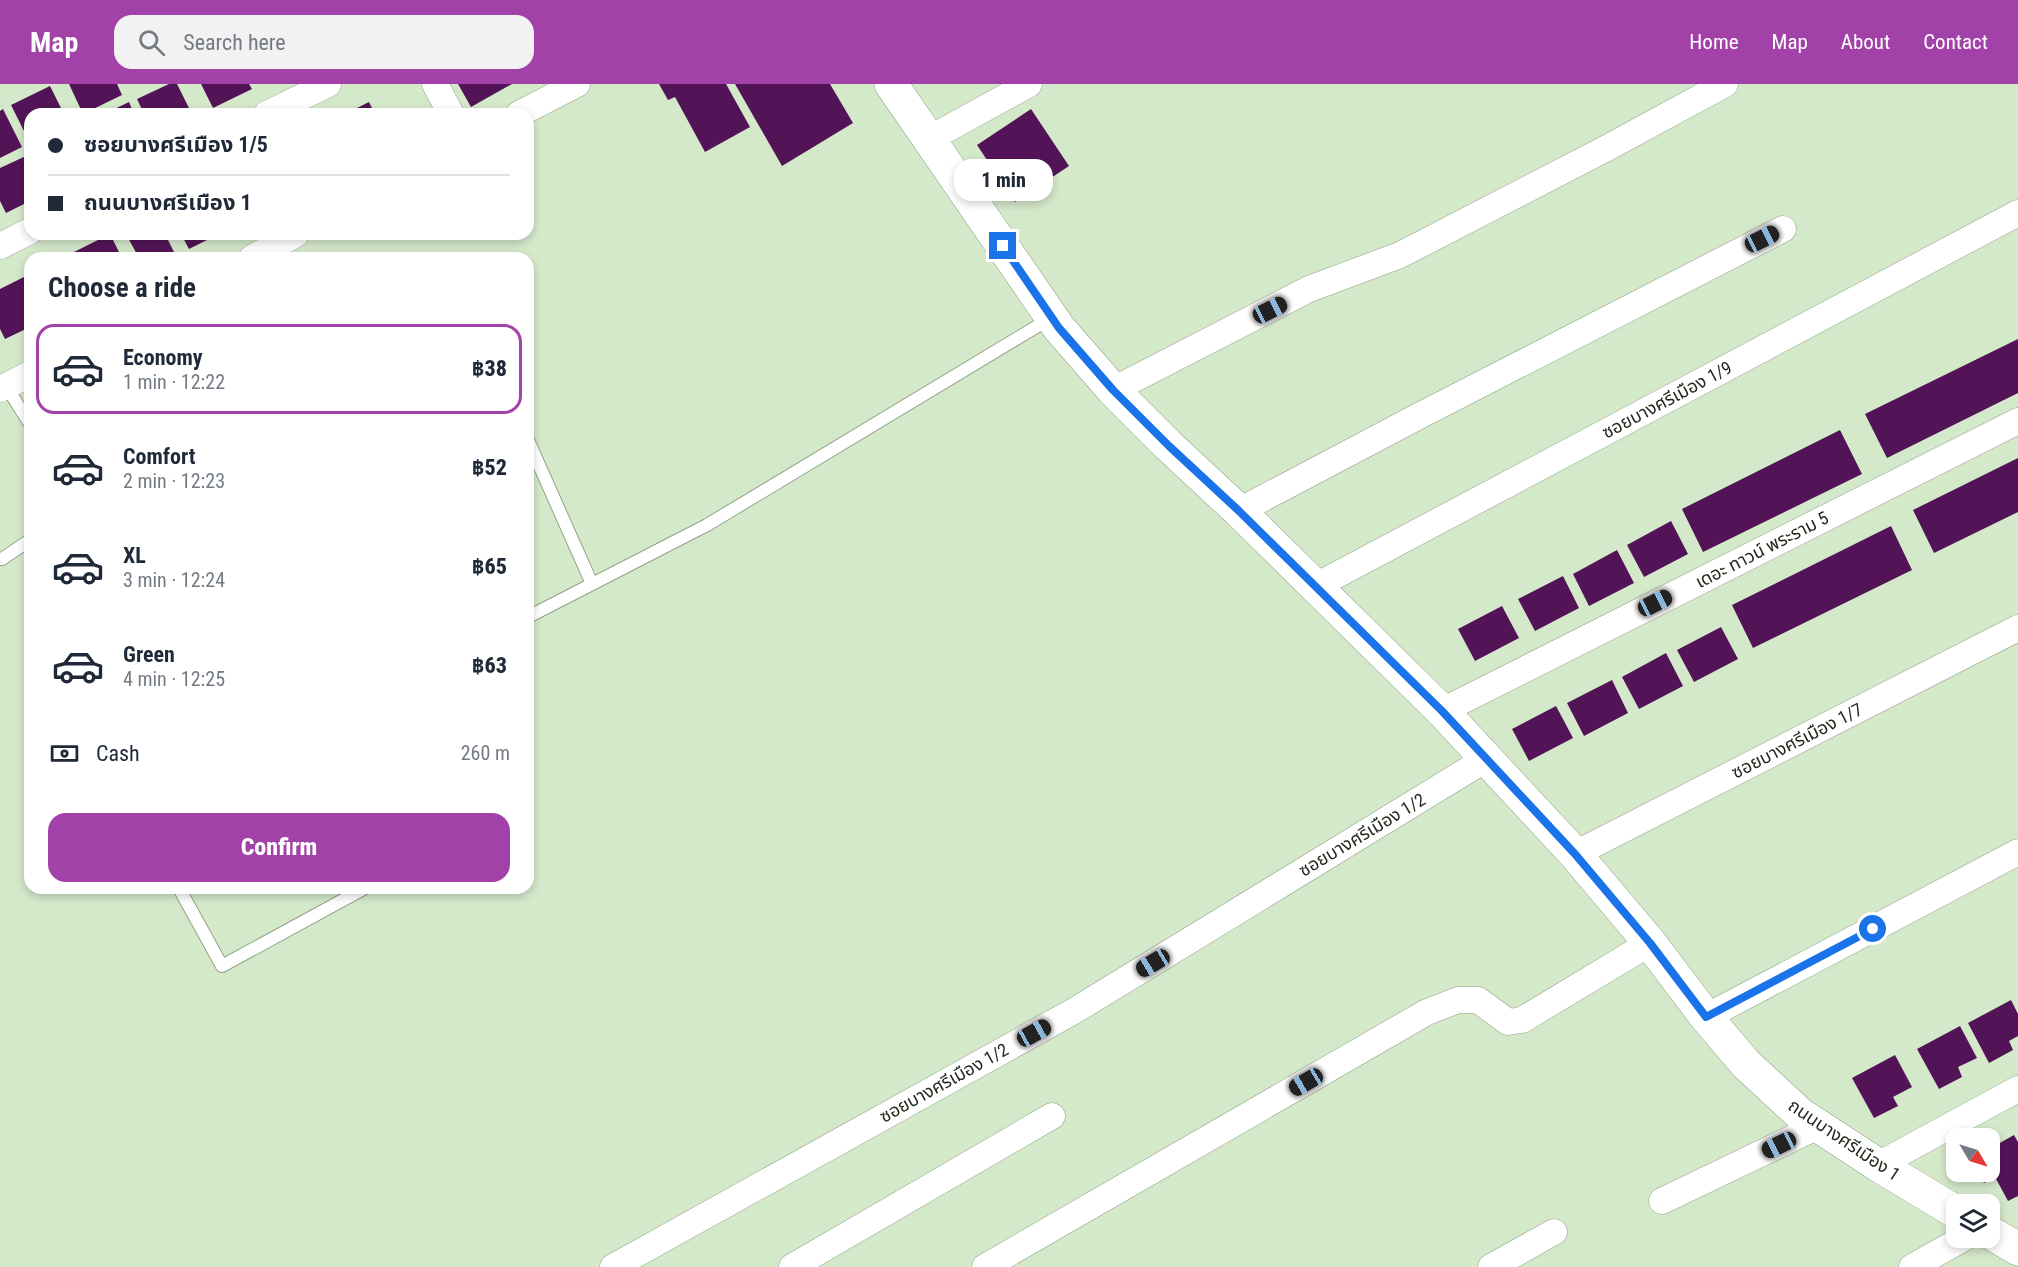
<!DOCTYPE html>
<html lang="en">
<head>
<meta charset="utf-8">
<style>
	body { margin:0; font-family:"Roboto Condensed","Noto Sans Thai",sans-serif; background:#f2f2f3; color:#1f2937; height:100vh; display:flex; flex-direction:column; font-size:22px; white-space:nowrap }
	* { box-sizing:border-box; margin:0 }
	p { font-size:20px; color:#747a83 }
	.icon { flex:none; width:33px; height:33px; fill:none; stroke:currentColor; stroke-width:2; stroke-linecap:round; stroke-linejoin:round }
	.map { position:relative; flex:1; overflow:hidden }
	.sheet { position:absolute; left:24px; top:168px; width:510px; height:642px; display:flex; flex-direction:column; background:#fff; border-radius:18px; box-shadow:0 3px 9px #0003 }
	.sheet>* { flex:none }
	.hud { position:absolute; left:24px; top:24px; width:510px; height:132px; border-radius:18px; box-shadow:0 3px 9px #0003; display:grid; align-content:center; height:132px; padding:0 24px; background:#fff }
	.needle { width:39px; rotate:128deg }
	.buttons { position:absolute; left:1946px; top:1044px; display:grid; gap:12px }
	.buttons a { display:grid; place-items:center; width:54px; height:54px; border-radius:12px; background:#fff; box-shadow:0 3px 9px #0003; font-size:30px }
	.end { position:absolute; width:27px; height:27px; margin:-14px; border:8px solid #1a73e8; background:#fff; box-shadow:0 0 0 3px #fff }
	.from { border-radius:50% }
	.bubble { position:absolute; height:42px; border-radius:18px; background:#fff; box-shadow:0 3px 9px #0003; font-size:20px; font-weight:800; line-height:42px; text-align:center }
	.car { position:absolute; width:18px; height:36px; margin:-18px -9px; border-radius:8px; box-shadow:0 0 4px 2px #0007; background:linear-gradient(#222 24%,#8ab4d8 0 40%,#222 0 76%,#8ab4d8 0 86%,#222 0) }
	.hud b { display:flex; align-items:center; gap:21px; height:57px; font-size:22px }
	.hud b+b { border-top:2px solid #e0e1e3 }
	.hud i { width:15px; height:15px; background:#1f2937 }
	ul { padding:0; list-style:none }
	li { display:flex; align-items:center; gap:18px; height:90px; margin:0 12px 9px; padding:0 12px; border:3px solid transparent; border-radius:18px }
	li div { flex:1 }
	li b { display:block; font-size:22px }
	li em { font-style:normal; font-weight:800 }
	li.active { border-color:#a241a8 }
	li>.icon { width:54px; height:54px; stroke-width:1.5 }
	h2 { padding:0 24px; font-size:27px; line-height:72px }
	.pay { display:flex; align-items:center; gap:15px; height:66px; padding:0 24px; font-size:22px }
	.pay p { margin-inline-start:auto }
	.button { display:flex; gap:12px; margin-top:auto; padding:12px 24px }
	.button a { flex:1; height:69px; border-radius:18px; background:#a241a8; color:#fff; font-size:24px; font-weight:800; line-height:69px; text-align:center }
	header { display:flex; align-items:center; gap:36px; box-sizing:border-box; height:84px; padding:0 30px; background:#a241a8; color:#fff }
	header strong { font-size:28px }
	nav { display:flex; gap:33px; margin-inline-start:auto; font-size:21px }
	.search { width:420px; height:54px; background:#f2f2f3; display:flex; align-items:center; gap:15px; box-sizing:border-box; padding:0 21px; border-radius:18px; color:#747a83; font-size:22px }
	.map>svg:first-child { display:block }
</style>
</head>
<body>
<header>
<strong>Map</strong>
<div class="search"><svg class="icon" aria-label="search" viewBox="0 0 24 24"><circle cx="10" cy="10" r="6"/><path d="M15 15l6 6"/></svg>Search here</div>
<nav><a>Home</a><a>Map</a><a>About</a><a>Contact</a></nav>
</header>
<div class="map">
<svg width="2018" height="1183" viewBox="0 0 2018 1183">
	<rect width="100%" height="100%" fill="#d4e8ca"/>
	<path fill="#531457" d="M69 0H117L122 11 83 30Z
		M169 0H177L192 30H144L137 15Z
		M201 0H249L252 5 213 24Z
		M458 0H512L471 23Z
		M659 0H726L750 43 705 68 675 13 668 16Z
		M735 0H830L853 39 782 82Z
		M50 2 64 30H30V59L11 21Z
		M129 18 134 30H104Z
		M369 18 375 30H345Z
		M3 25 22 63 0 74V27Z
		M1031 25 1069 82 1015 118 977 61Z
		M26 72 30 80V117L6 129 0 117V84Z
		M110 150 122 174H62Z
		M126 150H165L176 172 172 174H139Z
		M181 150H219L189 165Z
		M30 190V243L5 255 0 245V205Z
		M2018 255V309L1887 374 1865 330Z
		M1840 346 1862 390 1703 468 1682 425Z
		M2018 374V428L1934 469 1913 426Z
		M1671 437 1688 470 1644 493 1627 461Z
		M1891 442 1912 486 1753 564 1732 521Z
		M1617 466 1634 499 1589 522 1573 490Z
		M1563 492 1579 524 1535 547 1518 515Z
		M1502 522 1519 554 1475 577 1458 545Z
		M1721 543 1738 575 1694 598 1677 566Z
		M1666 569 1683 602 1639 625 1622 593Z
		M1612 596 1628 629 1584 652 1567 619Z
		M1556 622 1573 654 1529 677 1512 645Z
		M2011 916 2018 930V952L2009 957 2013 966 1989 979 1968 939Z
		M1960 942 1977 974 1958 983 1962 993 1939 1005 1917 965Z
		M1895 971 1912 1003 1893 1013 1898 1022 1874 1034 1852 994Z
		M2014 1051 2018 1058V1112L2008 1117 1995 1093 1984 1099 1978 1088H1989V1065Z"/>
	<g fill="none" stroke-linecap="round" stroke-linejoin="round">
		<defs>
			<path id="lane" d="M6 302 30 340
				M528 356 592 500
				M2 475 30 456
				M528 533 707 441 1051 234
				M179 804 222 882 365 804"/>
			<path id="street" d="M435 0 451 30
				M267 30 328 0
				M519 30 577 0
				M929 55 1029 0
				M0 162 30 147
				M252 174 296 150
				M0 305 30 290
				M1113 306 1309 205 1400 171 1607 64 1725 0
				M1239 427 1417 333 1783 145
				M1316 502 2018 129
				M1442 627 2018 337
				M1575 770 2018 544
				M1706 933 2018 768
				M1878 1081 2018 1005
				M1662 1117 1818 1042
				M613 1183 1074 927 1486 675
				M792 1183 1052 1032
				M985 1183 1427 928 1458 916H1478L1508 938 1522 936 1650 859
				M1491 1183 1554 1148
				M1912 1183 1964 1154"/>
			<path id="secondary" d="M891 0 1059 244 1113 306 1169 362 1239 427 1442 627 1575 770 1650 859 1706 933 1746 980 1800 1030 1878 1081 1956 1128
				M1989 1148 2018 1165"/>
		</defs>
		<use href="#lane" stroke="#92a488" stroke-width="14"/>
		<use href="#street" stroke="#92a488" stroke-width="27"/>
		<use href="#secondary" stroke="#92a488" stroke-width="34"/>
		<use href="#lane" stroke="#fff" stroke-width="12"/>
		<use href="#street" stroke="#fff" stroke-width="26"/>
		<use href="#secondary" stroke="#fff" stroke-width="33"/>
	</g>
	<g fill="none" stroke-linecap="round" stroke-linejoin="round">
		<path stroke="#1a73e8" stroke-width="8" d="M1003 162 1059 244 1113 306 1169 362 1239 427 1442 627 1575 770 1650 859 1706 933 1873 845"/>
	</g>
	<g text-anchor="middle" stroke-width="6" stroke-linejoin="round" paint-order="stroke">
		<g font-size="18" fill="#232a1e" stroke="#fff">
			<text transform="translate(1667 316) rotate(-28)" y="6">ซอยบางศรีเมือง 1/9</text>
			<text transform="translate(1762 466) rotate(-27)" y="6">เดอะ ทาวน์ พระราม 5</text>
			<text transform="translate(1797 657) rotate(-27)" y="6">ซอยบางศรีเมือง 1/7</text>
			<text transform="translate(1362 751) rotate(-31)" y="6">ซอยบางศรีเมือง 1/2</text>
			<text transform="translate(944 999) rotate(-29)" y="6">ซอยบางศรีเมือง 1/2</text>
			<text transform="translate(1844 1056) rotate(34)" y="6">ถนนบางศรีเมือง 1</text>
		</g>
	</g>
</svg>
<div class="buttons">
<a><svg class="needle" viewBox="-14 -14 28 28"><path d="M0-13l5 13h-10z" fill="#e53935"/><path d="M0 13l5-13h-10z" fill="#747a83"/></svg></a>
<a><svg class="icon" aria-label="layers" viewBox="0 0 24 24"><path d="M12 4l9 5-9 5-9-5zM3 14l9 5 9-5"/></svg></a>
</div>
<i class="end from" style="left:1873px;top:845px"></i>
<i class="end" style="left:1003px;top:162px"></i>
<div class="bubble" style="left:954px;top:75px;width:99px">1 min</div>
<i class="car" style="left:1762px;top:155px;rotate:63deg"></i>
<i class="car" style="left:1270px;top:226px;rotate:63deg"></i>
<i class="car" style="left:1655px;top:519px;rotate:63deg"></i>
<i class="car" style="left:1153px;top:879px;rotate:239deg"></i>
<i class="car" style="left:1034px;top:949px;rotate:61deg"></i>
<i class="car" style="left:1306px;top:998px;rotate:240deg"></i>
<i class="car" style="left:1779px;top:1061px;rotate:244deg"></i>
<div class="hud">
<b><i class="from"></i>ซอยบางศรีเมือง 1/5</b>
<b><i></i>ถนนบางศรีเมือง 1</b>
</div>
<section class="sheet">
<h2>Choose a ride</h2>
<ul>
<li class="active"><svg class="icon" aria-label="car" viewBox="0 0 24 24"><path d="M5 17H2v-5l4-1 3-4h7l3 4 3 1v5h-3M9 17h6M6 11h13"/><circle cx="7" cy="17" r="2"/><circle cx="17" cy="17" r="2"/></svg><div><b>Economy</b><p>1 min · 12:22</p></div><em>฿38</em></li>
<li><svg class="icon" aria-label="car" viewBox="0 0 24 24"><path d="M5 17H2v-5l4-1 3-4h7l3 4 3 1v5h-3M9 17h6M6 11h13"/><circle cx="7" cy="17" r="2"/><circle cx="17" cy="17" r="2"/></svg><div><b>Comfort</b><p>2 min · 12:23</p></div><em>฿52</em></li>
<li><svg class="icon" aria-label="car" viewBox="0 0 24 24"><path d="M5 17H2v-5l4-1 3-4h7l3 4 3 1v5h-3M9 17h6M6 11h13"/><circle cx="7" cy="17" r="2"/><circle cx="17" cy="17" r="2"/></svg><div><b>XL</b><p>3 min · 12:24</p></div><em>฿65</em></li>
<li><svg class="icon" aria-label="car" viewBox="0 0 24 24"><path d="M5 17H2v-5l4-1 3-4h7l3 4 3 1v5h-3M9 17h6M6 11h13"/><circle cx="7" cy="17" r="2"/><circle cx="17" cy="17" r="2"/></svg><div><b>Green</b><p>4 min · 12:25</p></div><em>฿63</em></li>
</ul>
<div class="pay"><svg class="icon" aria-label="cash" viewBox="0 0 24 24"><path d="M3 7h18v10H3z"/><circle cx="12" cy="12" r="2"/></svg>Cash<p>260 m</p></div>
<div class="button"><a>Confirm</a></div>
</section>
</div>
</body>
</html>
